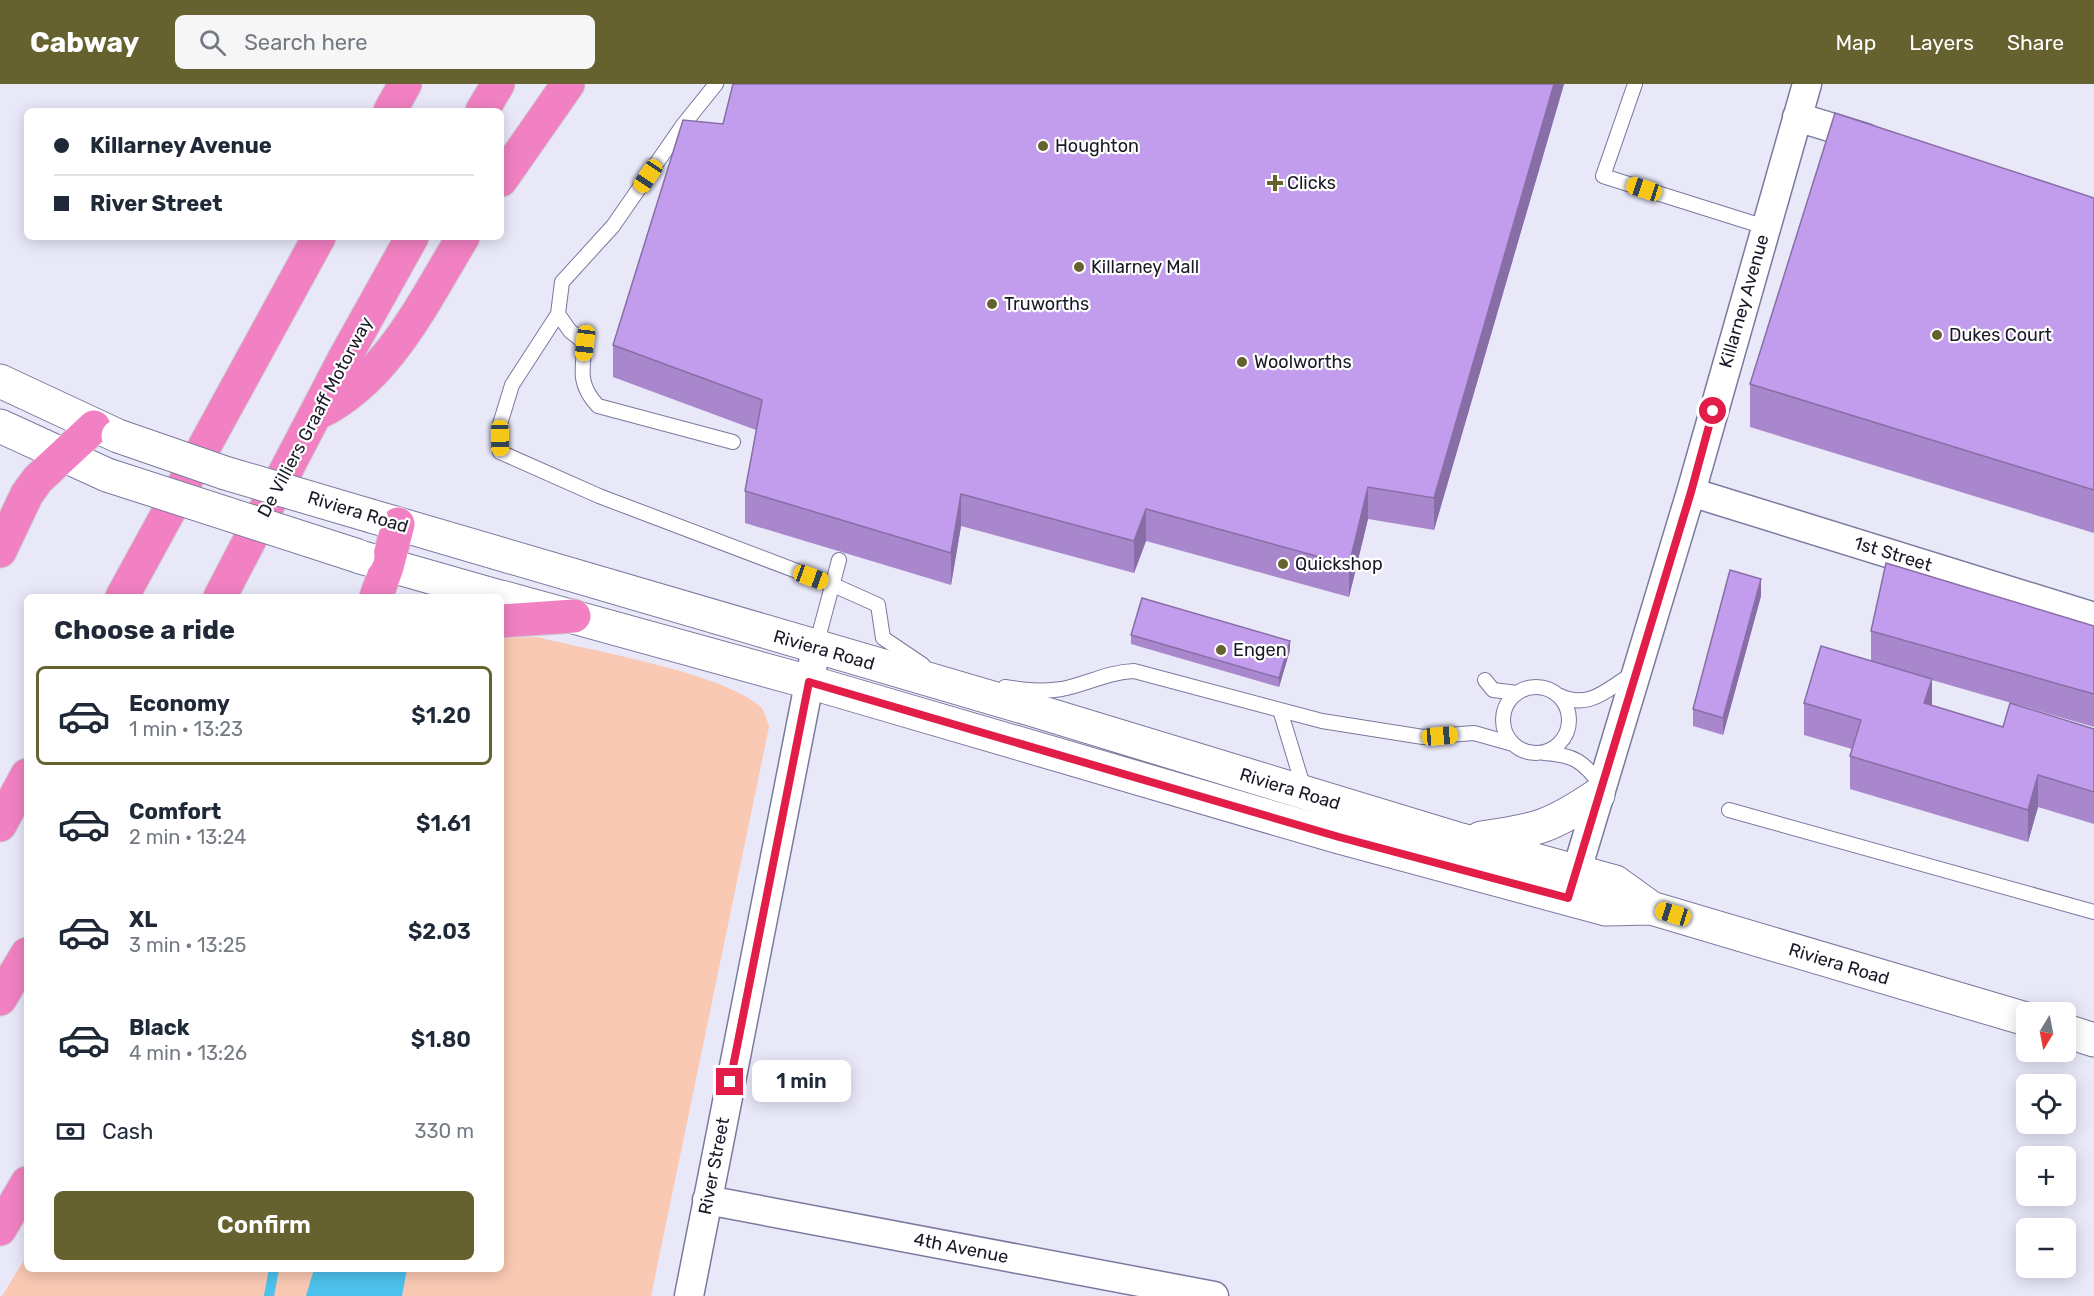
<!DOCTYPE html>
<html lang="en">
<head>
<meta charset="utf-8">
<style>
	body { margin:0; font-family:Rubik,sans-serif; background:#f6f6f7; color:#1f2937; height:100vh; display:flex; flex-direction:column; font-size:22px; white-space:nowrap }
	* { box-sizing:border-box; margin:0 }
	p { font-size:20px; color:#747a83 }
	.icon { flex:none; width:33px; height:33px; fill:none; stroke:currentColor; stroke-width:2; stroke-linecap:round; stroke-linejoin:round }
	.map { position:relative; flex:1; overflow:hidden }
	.drawer { position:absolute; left:24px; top:510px; width:480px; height:678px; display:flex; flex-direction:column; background:#fff; border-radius:9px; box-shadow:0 3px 15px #0003 }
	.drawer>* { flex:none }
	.guide { position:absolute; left:24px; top:24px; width:480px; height:132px; border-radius:9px; box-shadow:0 3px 15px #0003; display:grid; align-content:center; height:132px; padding:0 30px; background:#fff }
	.needle { width:39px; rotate:190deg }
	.controls { position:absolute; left:2016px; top:918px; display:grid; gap:12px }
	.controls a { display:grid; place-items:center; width:60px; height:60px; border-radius:9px; background:#fff; box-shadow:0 3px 15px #0003; font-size:30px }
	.end { position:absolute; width:27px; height:27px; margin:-14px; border:8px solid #e11d48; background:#fff; box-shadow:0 0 0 3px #fff }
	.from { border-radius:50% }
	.bubble { position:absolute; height:42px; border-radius:9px; background:#fff; box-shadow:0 3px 15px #0003; font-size:20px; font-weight:600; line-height:42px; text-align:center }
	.car { position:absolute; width:18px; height:36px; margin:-18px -9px; border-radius:8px; box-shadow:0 0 4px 2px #0007; background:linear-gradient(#f5c518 24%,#345 0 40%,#f5c518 0 76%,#345 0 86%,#f5c518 0) }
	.guide b { display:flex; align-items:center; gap:21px; height:57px; font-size:22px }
	.guide b+b { border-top:2px solid #e0e1e3 }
	.guide i { width:15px; height:15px; background:#1f2937 }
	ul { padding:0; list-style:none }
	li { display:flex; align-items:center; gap:18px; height:99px; margin:0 12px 9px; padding:0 18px; border:3px solid transparent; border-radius:9px }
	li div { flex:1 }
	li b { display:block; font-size:22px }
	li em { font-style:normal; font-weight:600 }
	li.current { border-color:#65622f }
	li>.icon { width:54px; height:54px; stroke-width:1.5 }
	h2 { padding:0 30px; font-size:27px; line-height:72px }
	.pay { display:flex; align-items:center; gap:15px; height:66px; padding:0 30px; font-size:22px }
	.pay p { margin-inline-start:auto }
	.cta { display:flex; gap:12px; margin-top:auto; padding:12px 30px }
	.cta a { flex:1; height:69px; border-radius:9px; background:#65622f; color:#fff; font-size:24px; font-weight:600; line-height:69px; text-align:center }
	header { display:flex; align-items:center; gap:36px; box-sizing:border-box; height:84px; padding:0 30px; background:#65622f; color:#fff }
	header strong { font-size:28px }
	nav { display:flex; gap:33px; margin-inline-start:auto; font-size:21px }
	.search { width:420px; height:54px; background:#f6f6f7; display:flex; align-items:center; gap:15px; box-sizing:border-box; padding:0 21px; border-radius:9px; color:#747a83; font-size:22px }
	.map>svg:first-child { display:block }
</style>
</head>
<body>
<header>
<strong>Cabway</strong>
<div class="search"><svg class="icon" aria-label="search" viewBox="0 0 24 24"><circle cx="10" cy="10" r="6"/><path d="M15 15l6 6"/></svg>Search here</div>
<nav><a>Map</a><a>Layers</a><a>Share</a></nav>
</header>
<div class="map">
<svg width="2094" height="1212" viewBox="0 0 2094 1212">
	<rect width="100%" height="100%" fill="#e8e8f9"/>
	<path fill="#fac9b3" d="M537 553C593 567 719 588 760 622 765 627 767 636 769 643L651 1212H2L27 1171V1185H501V554Z"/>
	<path fill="#4dc2ec" d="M314 1185H407L402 1212H306Z"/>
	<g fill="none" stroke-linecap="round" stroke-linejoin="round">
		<path stroke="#4dc2ec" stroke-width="10" d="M269 1212 274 1185"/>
		<defs>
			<path id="lane" d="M716 0 683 41 613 142 562 198 558 230 512 301 500 340V368L599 412 831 500 878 521 883 554 923 581
				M1635 0 1603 92 1765 143
				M558 230 570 247 585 259C582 286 578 301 598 322L733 358
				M816 562 839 476
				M1485 596 1493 606 1517 609
				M1005 603C1025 606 1042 608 1062 605 1087 600 1108 588 1134 587L1322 637 1423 653 1474 649 1513 660
				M1503 636a33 33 0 1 1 66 0a33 33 0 1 1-66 0Z
				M1558 611C1590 627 1608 604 1634 589
				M1280 626 1304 705
				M1544 669C1574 671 1583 677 1601 701
				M1729 726 2094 828"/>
			<path id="street" d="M1797 33 1866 54
				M1691 408 2094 533
				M1570 809 1691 408 1807 0
				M707 1116 1214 1212
				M689 1212 816 564"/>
			<path id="secondary" d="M0 297 118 352
				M0 342 107 391
				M371 432 1030 625 1461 756 1615 798 1651 824
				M360 473 500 513
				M501 513 809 598 1339 753 1606 825 1651 824 2026 935
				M1481 754C1536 747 1552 742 1598 711
				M2066 947 2094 956"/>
			<path id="highway" d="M390 27 405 0
				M482 27 498 0
				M501 96 568 0
				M318 329C388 295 424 217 463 153
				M0 467 27 410 38 395 94 343
				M122 513 319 153
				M220 513 344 275 412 153
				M376 513 387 483 398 440
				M501 537 574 532
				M0 741 27 691
				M0 915 27 870
				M0 1145 27 1099"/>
		</defs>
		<use href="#lane" stroke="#7a799e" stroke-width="16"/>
		<use href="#street" stroke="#7a799e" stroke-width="31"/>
		<use href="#secondary" stroke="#7a799e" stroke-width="35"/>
		<use href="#highway" stroke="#cccccf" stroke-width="35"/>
		<use href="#lane" stroke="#fff" stroke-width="14"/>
		<use href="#street" stroke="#fff" stroke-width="28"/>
		<use href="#secondary" stroke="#fff" stroke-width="33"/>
		<use href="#highway" stroke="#f181c2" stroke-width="33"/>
		<defs>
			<path id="secondary-bridge" d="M118 352 225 389 371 432
				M107 391 358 472"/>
		</defs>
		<use href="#secondary-bridge" stroke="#7a799e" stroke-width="35" stroke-linecap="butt"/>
		<use href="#secondary-bridge" stroke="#fff" stroke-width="33"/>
	</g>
	<path fill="#a887cc" d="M733 0H1564L1434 446 1368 435 1349 513 1146 457 1134 489 961 442 951 501 745 439V407L756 346 613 293V261L723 40Z
		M2094 114V449L1750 343V300Z
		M1761 512 1723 651 1693 642V625Z
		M2094 542V643L1932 596V621L2003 643 2094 645V740L2038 723 2028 758 1850 705V672L1852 665 1804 651V619L1871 577V547Z
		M1131 551 1290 566 1279 603 1131 560Z"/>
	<path fill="#886ea6" d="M1554 0H1564L1434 446V414Z
		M1368 403V435L1349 513V481Z
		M961 410V442L951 501V469Z
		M1146 425V457L1134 489V457Z
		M1761 495V512L1723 651V634Z
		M1290 557V566L1279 603V594Z
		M1932 595V627L1924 619Z
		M2038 691V723L2028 758V726Z"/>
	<path fill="#c39ded" stroke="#886ea6" stroke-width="1.5" d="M733 0H1554L1434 414 1368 403 1349 481 1146 425 1134 457 961 410 951 469 745 407 762 316 613 261 683 36 723 40Z
		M1835 29 2094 114V406L1750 300Z
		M1886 479 2094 542V610L1871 547Z
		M1730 486 1761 495 1723 634 1693 625Z
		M1142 514 1290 557 1279 594 1131 551Z
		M1821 562 1932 595 1924 619 2003 643 2010 619 2094 645V708L2038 691 2028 726 1850 672 1861 636 1804 619Z"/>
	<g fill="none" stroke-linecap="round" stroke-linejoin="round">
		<path stroke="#e11d48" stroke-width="8" d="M730 998 809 598 1339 753 1568 814 1691 408 1713 327"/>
	</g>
	<g fill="#65622f" stroke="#fff" stroke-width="2">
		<circle cx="1043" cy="62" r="6"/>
		<path d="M1272 90h6v6h6v6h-6v6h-6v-6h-6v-6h6z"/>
		<circle cx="1079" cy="183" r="6"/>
		<circle cx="992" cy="220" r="6"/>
		<circle cx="1937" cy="251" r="6"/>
		<circle cx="1242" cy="278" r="6"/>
		<circle cx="1283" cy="480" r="6"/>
		<circle cx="1221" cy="566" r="6"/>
	</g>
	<g text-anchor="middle" stroke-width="4.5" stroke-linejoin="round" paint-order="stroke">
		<g font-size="18" fill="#191927" stroke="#fff" text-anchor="start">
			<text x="1055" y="68">Houghton</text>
			<text x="1287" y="105">Clicks</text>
			<text x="1091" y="189">Killarney Mall</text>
			<text x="1004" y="226">Truworths</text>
			<text x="1949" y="257">Dukes Court</text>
			<text x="1254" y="284">Woolworths</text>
			<text x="1295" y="486">Quickshop</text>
			<text x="1233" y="572">Engen</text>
		</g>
		<g font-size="18" fill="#191927" stroke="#fff">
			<text transform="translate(1744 217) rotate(-74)" y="6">Killarney Avenue</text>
			<text transform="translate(315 333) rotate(-62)" y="6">De Villiers Graaff Motorway</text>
			<text transform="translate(358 428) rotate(17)" y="6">Riviera Road</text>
			<text transform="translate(1893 470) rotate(17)" y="6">1st Street</text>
			<text transform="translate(824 566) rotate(16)" y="6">Riviera Road</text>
			<text transform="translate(1290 705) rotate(17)" y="6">Riviera Road</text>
			<text transform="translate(1839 880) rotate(17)" y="6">Riviera Road</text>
			<text transform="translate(714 1082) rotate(-79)" y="6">River Street</text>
			<text transform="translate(961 1164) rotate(11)" y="6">4th Avenue</text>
		</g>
	</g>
</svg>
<div class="controls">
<a><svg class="needle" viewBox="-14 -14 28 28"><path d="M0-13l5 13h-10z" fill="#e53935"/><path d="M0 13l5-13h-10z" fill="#747a83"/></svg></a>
<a><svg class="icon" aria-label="locate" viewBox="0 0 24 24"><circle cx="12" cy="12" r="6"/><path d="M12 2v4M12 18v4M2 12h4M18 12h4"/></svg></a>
<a>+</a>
<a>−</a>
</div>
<i class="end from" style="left:1713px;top:327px"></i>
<i class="end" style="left:730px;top:998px"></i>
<div class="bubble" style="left:752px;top:976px;width:99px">1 min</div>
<i class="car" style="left:648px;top:92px;rotate:214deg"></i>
<i class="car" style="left:1644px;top:105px;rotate:288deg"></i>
<i class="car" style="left:585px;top:259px;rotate:187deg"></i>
<i class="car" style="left:500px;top:354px;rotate:179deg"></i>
<i class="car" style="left:811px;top:493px;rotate:110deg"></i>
<i class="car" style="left:1440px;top:652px;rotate:85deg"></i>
<i class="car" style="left:1673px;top:830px;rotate:287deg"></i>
<div class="guide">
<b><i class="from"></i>Killarney Avenue</b>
<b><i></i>River Street</b>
</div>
<section class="drawer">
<h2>Choose a ride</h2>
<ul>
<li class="current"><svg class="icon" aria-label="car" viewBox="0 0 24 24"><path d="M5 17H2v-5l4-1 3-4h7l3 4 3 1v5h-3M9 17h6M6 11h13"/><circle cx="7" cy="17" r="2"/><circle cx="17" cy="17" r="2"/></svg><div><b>Economy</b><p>1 min · 13:23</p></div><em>$1.20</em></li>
<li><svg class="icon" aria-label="car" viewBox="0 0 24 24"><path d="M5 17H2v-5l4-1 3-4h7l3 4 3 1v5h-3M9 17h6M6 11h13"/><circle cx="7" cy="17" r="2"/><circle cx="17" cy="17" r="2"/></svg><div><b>Comfort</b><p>2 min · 13:24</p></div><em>$1.61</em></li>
<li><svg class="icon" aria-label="car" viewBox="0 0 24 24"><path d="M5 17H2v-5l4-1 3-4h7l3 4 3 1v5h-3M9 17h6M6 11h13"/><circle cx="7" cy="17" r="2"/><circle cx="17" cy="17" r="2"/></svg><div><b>XL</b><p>3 min · 13:25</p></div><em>$2.03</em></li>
<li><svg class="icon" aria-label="car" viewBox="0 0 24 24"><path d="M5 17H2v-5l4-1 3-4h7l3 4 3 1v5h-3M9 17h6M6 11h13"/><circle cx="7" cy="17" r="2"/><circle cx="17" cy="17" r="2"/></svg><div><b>Black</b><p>4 min · 13:26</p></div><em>$1.80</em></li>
</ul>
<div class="pay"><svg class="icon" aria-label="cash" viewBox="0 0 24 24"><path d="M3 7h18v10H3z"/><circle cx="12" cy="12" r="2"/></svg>Cash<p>330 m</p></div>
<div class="cta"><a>Confirm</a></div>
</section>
</div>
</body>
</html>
